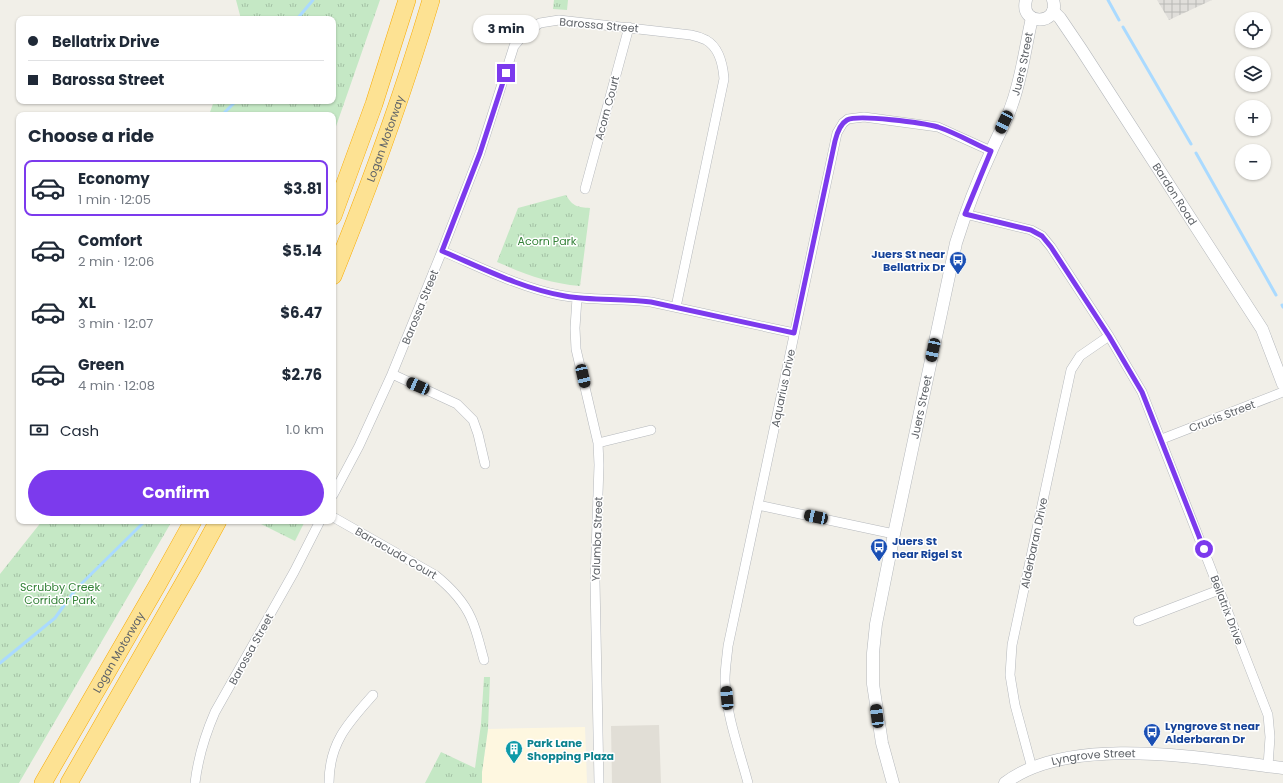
<!DOCTYPE html>
<html lang="en">
<head>
<meta charset="utf-8">
<style>
	body { margin:0; font-family:Poppins,sans-serif; background:#f6f6f7; color:#1f2937; height:100vh; display:flex; flex-direction:column; font-size:15px; white-space:nowrap }
	* { box-sizing:border-box; margin:0 }
	p { font-size:13px; color:#747a83 }
	.icon { flex:none; width:22px; height:22px; fill:none; stroke:currentColor; stroke-width:2; stroke-linecap:round; stroke-linejoin:round }
	.map { position:relative; flex:1; overflow:hidden }
	.panel { position:absolute; left:16px; top:112px; width:320px; height:412px; display:flex; flex-direction:column; background:#fff; border-radius:8px; box-shadow:0 1px 3px #0004 }
	.panel>* { flex:none }
	.top-card { position:absolute; left:16px; top:16px; width:320px; height:88px; border-radius:8px; box-shadow:0 1px 3px #0004; display:grid; align-content:center; height:88px; padding:0 12px; background:#fff }
	.fabs { position:absolute; left:1235px; top:12px; display:grid; gap:8px }
	.fabs a { display:grid; place-items:center; width:36px; height:36px; border-radius:50%; background:#fff; box-shadow:0 1px 3px #0004; font-size:20px }
	.end { position:absolute; width:18px; height:18px; margin:-9px; border:5px solid #7c3aed; background:#fff; box-shadow:0 0 0 2px #fff }
	.from { border-radius:50% }
	.bubble { position:absolute; height:28px; border-radius:14px; background:#fff; box-shadow:0 1px 3px #0004; font-size:13px; font-weight:700; line-height:28px; text-align:center }
	.car { position:absolute; width:12px; height:24px; margin:-12px -6px; border-radius:5px; box-shadow:0 0 3px 1px #0007; background:linear-gradient(#222 24%,#8ab4d8 0 40%,#222 0 76%,#8ab4d8 0 86%,#222 0) }
	.top-card b { display:flex; align-items:center; gap:14px; height:38px; font-size:15px }
	.top-card b+b { border-top:1px solid #e0e1e3 }
	.top-card i { width:10px; height:10px; background:#1f2937 }
	ul { padding:0; list-style:none }
	li { display:flex; align-items:center; gap:12px; height:56px; margin:0 8px 6px; padding:0 4px; border:2px solid transparent; border-radius:8px }
	li div { flex:1 }
	li b { display:block; font-size:15px }
	li em { font-style:normal; font-weight:700 }
	li.current { border-color:#7c3aed }
	li>.icon { width:36px; height:36px; stroke-width:1.5 }
	h2 { padding:0 12px; font-size:18px; line-height:48px }
	.pay { display:flex; align-items:center; gap:10px; height:44px; padding:0 12px; font-size:15px }
	.pay p { margin-inline-start:auto }
	.button { display:flex; gap:8px; margin-top:auto; padding:8px 12px }
	.button a { flex:1; height:46px; border-radius:24px; background:#7c3aed; color:#fff; font-size:16px; font-weight:700; line-height:46px; text-align:center }
	.map>svg:first-child { display:block }
</style>
</head>
<body>
<div class="map">
<svg width="1283" height="783" viewBox="0 0 1283 783">
	<defs>
		<pattern id="industrial-grid" width="8" height="8" patternUnits="userSpaceOnUse"><rect width="8" height="8" fill="#e0deda"/><path d="M0 4h8M4 0v8" fill="none" stroke="#b9b8b5"/></pattern>
		<pattern id="grass-tufts" width="24" height="20" patternUnits="userSpaceOnUse"><rect width="24" height="20" fill="#c5e8c5"/><path d="M3 7l-1-3M5 7V3M7 7l1-3M15 17l-1-3M17 17v-4M19 17l1-3" fill="none" stroke="#a3c0a4"/></pattern>
	</defs>
	<rect width="100%" height="100%" fill="#f1efe8"/>
	<path fill="#fef7e0" d="M585 727 587 783H482V772L488 729Z"/>
	<path fill="url(#industrial-grid)" d="M1157 0H1212L1169 20Z"/>
	<path fill="#e1ded6" d="M659 725 661 783H612L611 726Z"/>
	<path fill="url(#grass-tufts)" d="M236 0H380L333 135V115H209L214 101H333V19H241Z
		M554 0H568L567 10 553 9Z
		M566 195C573 207 578 207 590 208L580 286C548 283 527 275 497 262L518 208Z
		M42 521H172L19 783H0V574Z
		M255 521H305L295 541Z
		M484 677H490L488 729 482 772V783H425L441 752 475 768 481 724Z"/>
	<g fill="none" stroke-linecap="round" stroke-linejoin="round">
		<path stroke="#aadaff" stroke-width="3" d="M1108 0 1119 20
			M297 19 313 0
			M1123 27 1191 144
			M222 115 236 101
			M1196 153 1276 295
			M1282 305 1283 307
			M0 663 55 618 76 589 145 521"/>
		<defs>
			<path id="minor" d="M585 189 629 27
				M965 214 1031 230 1042 236 1051 247 1109 336 1142 392 1268 715 1270 737 1268 766
				M442 251C480 267 519 287 559 295 589 301 620 298 651 302L794 333
				M577 298 575 328 576 349 598 443 599 465 595 581 599 783
				M392 374 457 404 473 420 478 434 485 464
				M1162 439 1283 392
				M598 443 651 430
				M333 495 359 446 392 374 442 251 480 153 514 46 525 33 540 23 559 20 691 35C696 36 702 38 706 40 720 48 723 65 724 79L676 307
				M758 505 894 534
				M333 517 435 575C450 587 463 600 471 618 477 631 480 646 484 660
				M1138 621 1219 590
				M1032 768 1015 705 1010 675 1012 645 1071 370 1080 356 1109 336
				M195 783C198 758 205 735 215 712L294 572 320 521
				M329 783C329 743 348 723 373 695
				M748 783C739 749 726 715 725 680 725 668 727 657 728 646L837 133 843 123 848 119 864 117 938 127 991 151"/>
			<g id="tertiary">
				<path d="M1026 0C1019 27 1061 25 1053 0"/>
				<path id="s1" d="M1053 11 1060 18 1081 49 1262 329 1283 384"/>
				<path id="s2" d="M893 783 882 743 873 684V653L876 624 894 534 956 243C966 211 977 182 991 152 997 137 1006 122 1011 107 1022 78 1025 48 1032 18"/>
				<path id="s3" d="M1005 783C1071 733 1205 759 1283 768"/>
			</g>
			<g id="motorway">
				<path d="M333 216 374 104 407 0"/>
				<path id="s4" d="M333 276C370 185 403 94 431 0"/>
				<path id="s5" d="M43 783 158 584 193 521"/>
				<path d="M69 783 194 565 218 521"/>
			</g>
		</defs>
		<use href="#minor" stroke="#b5b8bc" stroke-width="10"/>
		<use href="#tertiary" stroke="#b5b8bc" stroke-width="13"/>
		<use href="#motorway" stroke="#f9ab00" stroke-width="18"/>
		<use href="#minor" stroke="#fff" stroke-width="9"/>
		<use href="#tertiary" stroke="#fff" stroke-width="12"/>
		<use href="#motorway" stroke="#fde293" stroke-width="17"/>
	</g>
	<g fill="none" stroke-linecap="round" stroke-linejoin="round">
		<path stroke="#7c3aed" stroke-width="5" d="M506 73 480 153 442 251C482 268 523 289 565 296 593 301 622 298 651 302L794 333 835 141C837 133 840 124 847 120 858 114 924 123 938 127 956 133 973 143 991 151L965 214 1031 230 1042 236 1051 247 1109 336 1142 392 1204 549"/>
	</g>
	<defs>
		<symbol id="bus-pin" viewBox="-11 -11 22 30"><path d="M0 17L-7.5 6A9.5 9.5 0 1 1 7.5 6Z" fill="#1a4fb4" stroke="#fff"/><path d="M-5-6H5V4H4V6H2V4H-2V6H-4V4H-5ZM-3.5-4V0h7V-4ZM-3.5 1.2v1.5H-2V1.2ZM2 1.2v1.5H3.5V1.2Z" fill="#fff"/></symbol>
		<symbol id="building-pin" viewBox="-11 -11 22 30"><path d="M0 17L-7.5 6A9.5 9.5 0 1 1 7.5 6Z" fill="#0f9aa8" stroke="#fff"/><path d="M-4-6H4V6H1V3H-1V6H-4ZM-2.5-4.3h1.7v1.8h-1.7ZM.8-4.3h1.7v1.8H.8ZM-2.5-1h1.7V.8h-1.7ZM.8-1h1.7V.8H.8Z" fill="#fff"/></symbol>
	</defs>
	<g fill-rule="evenodd">
		<use href="#bus-pin" x="948" y="250" width="20" height="27"/>
		<use href="#bus-pin" x="869" y="537" width="20" height="27"/>
		<use href="#bus-pin" x="1142" y="722" width="20" height="27"/>
		<use href="#building-pin" x="504" y="739" width="20" height="27"/>
	</g>
	<g text-anchor="middle" stroke-width="3" stroke-linejoin="round" paint-order="stroke">
		<g font-size="11" fill="#5f6368" stroke="#fff">
			<text transform="translate(599 25) rotate(5)" y="4">Barossa Street</text>
			<text dy="4" stroke="none"><textPath href="#s2" startOffset="742">Juers Street</textPath></text>
			<text transform="translate(607 108) rotate(-75)" y="4">Acorn Court</text>
			<text dy="4" stroke="none"><textPath href="#s4" startOffset="147">Logan Motorway</textPath></text>
			<text dy="4" stroke="none"><textPath href="#s1" startOffset="220">Bardon Road</textPath></text>
			<text transform="translate(420 307) rotate(-68)" y="4">Barossa Street</text>
			<text transform="translate(783 388) rotate(-78)" y="4">Aquarius Drive</text>
			<text dy="4" stroke="none"><textPath href="#s2" startOffset="383">Juers Street</textPath></text>
			<text transform="translate(1222 416) rotate(-21)" y="4">Crucis Street</text>
			<text transform="translate(597 539) rotate(-88)" y="4">Yalumba Street</text>
			<text transform="translate(1034 543) rotate(-78)" y="4">Alderbaran Drive</text>
			<text transform="translate(396 553) rotate(30)" y="4">Barracuda Court</text>
			<text transform="translate(1227 610) rotate(69)" y="4">Bellatrix Drive</text>
			<text transform="translate(251 649) rotate(-61)" y="4">Barossa Street</text>
			<text dy="4" stroke="none"><textPath href="#s5" startOffset="151">Logan Motorway</textPath></text>
			<text dy="4" stroke="none"><textPath href="#s3" startOffset="94">Lyngrove Street</textPath></text>
		</g>
		<g font-size="11" fill="#348238" stroke="#fff">
			<text x="547" y="245">Acorn Park</text>
			<text x="60" y="591">Scrubby Creek<tspan x="60" dy="13">Corridor Park</tspan></text>
		</g>
		<g font-size="11" font-weight="bold" fill="#164399" stroke="#fff" text-anchor="start">
			<text x="945" y="258" text-anchor="end">Juers St near<tspan x="945" dy="13">Bellatrix Dr</tspan></text>
			<text x="892" y="545">Juers St<tspan x="892" dy="13">near Rigel St</tspan></text>
			<text x="1165" y="730">Lyngrove St near<tspan x="1165" dy="13">Alderbaran Dr</tspan></text>
		</g>
		<g font-size="11" font-weight="bold" fill="#0d838f" stroke="#fff" text-anchor="start">
			<text x="527" y="747">Park Lane<tspan x="527" dy="13">Shopping Plaza</tspan></text>
		</g>
	</g>
</svg>
<div class="fabs">
<a><svg class="icon" aria-label="locate" viewBox="0 0 24 24"><circle cx="12" cy="12" r="6"/><path d="M12 2v4M12 18v4M2 12h4M18 12h4"/></svg></a>
<a><svg class="icon" aria-label="layers" viewBox="0 0 24 24"><path d="M12 4l9 5-9 5-9-5zM3 14l9 5 9-5"/></svg></a>
<a>+</a>
<a>−</a>
</div>
<i class="end from" style="left:1204px;top:549px"></i>
<i class="end" style="left:506px;top:73px"></i>
<div class="bubble" style="left:473px;top:15px;width:66px">3 min</div>
<i class="car" style="left:1004px;top:122px;rotate:206deg"></i>
<i class="car" style="left:933px;top:350px;rotate:192deg"></i>
<i class="car" style="left:583px;top:376px;rotate:167deg"></i>
<i class="car" style="left:418px;top:386px;rotate:294deg"></i>
<i class="car" style="left:816px;top:517px;rotate:282deg"></i>
<i class="car" style="left:727px;top:698px;rotate:355deg"></i>
<i class="car" style="left:877px;top:716px;rotate:353deg"></i>
<div class="top-card">
<b><i class="from"></i>Bellatrix Drive</b>
<b><i></i>Barossa Street</b>
</div>
<section class="panel">
<h2>Choose a ride</h2>
<ul>
<li class="current"><svg class="icon" aria-label="car" viewBox="0 0 24 24"><path d="M5 17H2v-5l4-1 3-4h7l3 4 3 1v5h-3M9 17h6M6 11h13"/><circle cx="7" cy="17" r="2"/><circle cx="17" cy="17" r="2"/></svg><div><b>Economy</b><p>1 min · 12:05</p></div><em>$3.81</em></li>
<li><svg class="icon" aria-label="car" viewBox="0 0 24 24"><path d="M5 17H2v-5l4-1 3-4h7l3 4 3 1v5h-3M9 17h6M6 11h13"/><circle cx="7" cy="17" r="2"/><circle cx="17" cy="17" r="2"/></svg><div><b>Comfort</b><p>2 min · 12:06</p></div><em>$5.14</em></li>
<li><svg class="icon" aria-label="car" viewBox="0 0 24 24"><path d="M5 17H2v-5l4-1 3-4h7l3 4 3 1v5h-3M9 17h6M6 11h13"/><circle cx="7" cy="17" r="2"/><circle cx="17" cy="17" r="2"/></svg><div><b>XL</b><p>3 min · 12:07</p></div><em>$6.47</em></li>
<li><svg class="icon" aria-label="car" viewBox="0 0 24 24"><path d="M5 17H2v-5l4-1 3-4h7l3 4 3 1v5h-3M9 17h6M6 11h13"/><circle cx="7" cy="17" r="2"/><circle cx="17" cy="17" r="2"/></svg><div><b>Green</b><p>4 min · 12:08</p></div><em>$2.76</em></li>
</ul>
<div class="pay"><svg class="icon" aria-label="cash" viewBox="0 0 24 24"><path d="M3 7h18v10H3z"/><circle cx="12" cy="12" r="2"/></svg>Cash<p>1.0 km</p></div>
<div class="button"><a>Confirm</a></div>
</section>
</div>
</body>
</html>
